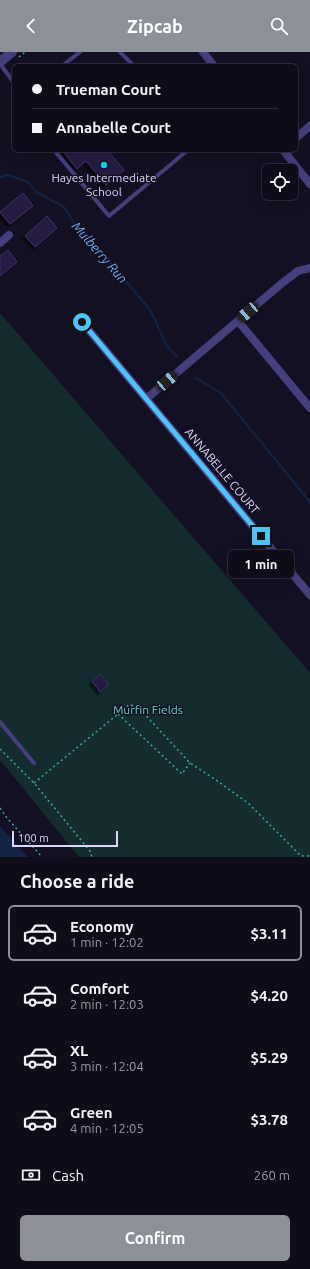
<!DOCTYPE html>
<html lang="en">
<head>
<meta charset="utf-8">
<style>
	body { margin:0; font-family:Ubuntu,sans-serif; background:#1d1a27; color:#f1f3f6; height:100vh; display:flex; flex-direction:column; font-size:15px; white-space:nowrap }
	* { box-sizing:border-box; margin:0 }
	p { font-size:13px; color:#9b9ba2 }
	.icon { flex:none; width:22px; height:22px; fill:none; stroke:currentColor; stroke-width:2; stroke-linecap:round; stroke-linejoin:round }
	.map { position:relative; height:805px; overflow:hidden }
	.details { display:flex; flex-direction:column; background:#0f0c1a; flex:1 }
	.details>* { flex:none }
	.top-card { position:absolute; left:12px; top:12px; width:286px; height:88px; border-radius:6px; box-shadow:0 4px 16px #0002,0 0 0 1px #2f2c39; display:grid; align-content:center; height:88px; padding:0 20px; background:#0f0c1a }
	.buttons { position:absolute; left:262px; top:112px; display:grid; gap:8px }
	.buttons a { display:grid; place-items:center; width:36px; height:36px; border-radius:6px; background:#0f0c1a; box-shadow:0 4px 16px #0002,0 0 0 1px #2f2c39; font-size:20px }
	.scale { position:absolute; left:12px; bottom:10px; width:106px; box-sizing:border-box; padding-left:4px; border:2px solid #dcd6fc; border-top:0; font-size:11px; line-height:14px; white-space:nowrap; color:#dcd6fc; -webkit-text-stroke:3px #141023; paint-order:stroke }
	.end { position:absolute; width:18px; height:18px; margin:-9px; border:5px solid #4fc3f7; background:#111; box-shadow:0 0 0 2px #111 }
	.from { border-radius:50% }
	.bubble { position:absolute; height:28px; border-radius:6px; background:#0f0c1a; box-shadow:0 4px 16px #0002,0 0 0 1px #2f2c39; font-size:13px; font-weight:700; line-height:28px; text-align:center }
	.car { position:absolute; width:12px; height:24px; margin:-12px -6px; border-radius:5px; box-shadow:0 0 3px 1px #0007; background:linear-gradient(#222 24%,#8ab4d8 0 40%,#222 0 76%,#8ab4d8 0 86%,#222 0) }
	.top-card b { display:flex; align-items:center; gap:14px; height:38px; font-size:15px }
	.top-card b+b { border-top:1px solid #2f2c39 }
	.top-card i { width:10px; height:10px; background:#f1f3f6 }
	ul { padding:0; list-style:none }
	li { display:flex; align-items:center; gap:12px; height:56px; margin:0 8px 6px; padding:0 12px; border:2px solid transparent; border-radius:6px }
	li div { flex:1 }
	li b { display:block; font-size:15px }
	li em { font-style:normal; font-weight:700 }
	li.active { border-color:#8c9099 }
	li>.icon { width:36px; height:36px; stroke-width:1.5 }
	h2 { padding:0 20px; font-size:18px; line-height:48px }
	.pay { display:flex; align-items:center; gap:10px; height:44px; padding:0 20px; font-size:15px }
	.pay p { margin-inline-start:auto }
	.action { display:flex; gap:8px; margin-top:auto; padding:8px 20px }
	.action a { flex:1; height:46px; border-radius:6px; background:#8c9099; color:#fff; font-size:16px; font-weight:700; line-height:46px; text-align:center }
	header { display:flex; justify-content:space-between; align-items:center; height:52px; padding:0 20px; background:#8c9099; color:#fff; font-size:18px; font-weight:700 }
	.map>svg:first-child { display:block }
</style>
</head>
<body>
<header><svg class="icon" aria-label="back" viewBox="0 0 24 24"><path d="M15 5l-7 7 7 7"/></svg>Zipcab<svg class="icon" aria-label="search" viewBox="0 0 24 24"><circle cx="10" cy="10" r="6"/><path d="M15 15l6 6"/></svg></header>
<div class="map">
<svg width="310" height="805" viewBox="0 0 310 805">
	<defs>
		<filter id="shadow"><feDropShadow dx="-3" dy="3" stdDeviation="1" flood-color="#0009"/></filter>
	</defs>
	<rect width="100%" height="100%" fill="#141023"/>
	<path fill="#142c2d" d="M0 261 310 621V804L309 805H79L0 708Z"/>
	<path fill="#122345" d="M0 774 28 805H0Z"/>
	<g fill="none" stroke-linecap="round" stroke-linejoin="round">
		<path stroke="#122345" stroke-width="2" d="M0 125 8 123 28 130 36 140 64 155 76 174 91 188 151 259 166 293 177 305
			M196 326 221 341 310 450"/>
	</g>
	<path fill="#271e43" stroke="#40326d" filter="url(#shadow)" d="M62 98H107L124 118 106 133 86 109 77 117Z
		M23 141 33 154 10 172 0 160Z
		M47 164 57 176 35 195 25 184Z
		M8 198 17 210 0 224V204Z
		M100 622 109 633 100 640 92 629Z"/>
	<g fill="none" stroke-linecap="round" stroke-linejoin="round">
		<path stroke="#39adac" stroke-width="1.5" stroke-dasharray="2 3" stroke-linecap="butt" d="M19 5 25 0
			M118 662 182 722 190 711
			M0 697 34 731 90 799 92 805
			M34 731 129 653 137 654 190 711 216 728 248 751 301 804H310
			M0 756 7 766 42 805"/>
		<path stroke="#453f7e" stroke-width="4" d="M120 0 134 14
			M0 12 12 28 14 33
			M62 14 80 0
			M54 98 109 164 188 98
			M0 670 34 711"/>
		<path stroke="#453f7e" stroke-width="8" d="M203 0 214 14
			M296 86 310 74
			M283 98 310 132
			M0 191 9 183
			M238 269 310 356
			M82 270 310 543
			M146 347 281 232 298 219 310 216"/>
		<path stroke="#453f7e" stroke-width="10" d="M0 10 12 0"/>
	</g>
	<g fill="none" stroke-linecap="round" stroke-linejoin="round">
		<path stroke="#4fc3f7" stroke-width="5" d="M82 270 261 484"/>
	</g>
	<circle fill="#13caeb" stroke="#141023" stroke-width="1.5" cx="104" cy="113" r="4"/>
	<g text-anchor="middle" stroke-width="3" stroke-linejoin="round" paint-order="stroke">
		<g font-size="12" fill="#dcd6fc" stroke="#141023">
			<text x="104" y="130">Hayes Intermediate<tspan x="104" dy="14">School</tspan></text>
		</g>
		<g font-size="12" fill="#dcd6fc" stroke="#141023">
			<text transform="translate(222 419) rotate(50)" y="4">ANNABELLE COURT</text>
		</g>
		<g font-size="12" fill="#67d6c0" stroke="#141023">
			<text x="148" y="662">Murfin Fields</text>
		</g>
		<g font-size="13" font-style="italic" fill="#6caef3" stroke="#141023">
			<text transform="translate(100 200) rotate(49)" y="5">Mulberry Run</text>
		</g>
	</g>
</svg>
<div class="buttons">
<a><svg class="icon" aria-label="locate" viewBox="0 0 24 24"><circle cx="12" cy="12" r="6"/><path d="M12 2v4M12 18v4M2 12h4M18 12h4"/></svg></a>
</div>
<div class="scale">100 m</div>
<i class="end from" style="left:82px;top:270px"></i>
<i class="end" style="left:261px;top:484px"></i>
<div class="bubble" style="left:228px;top:498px;width:66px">1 min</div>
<i class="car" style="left:248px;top:260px;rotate:229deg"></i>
<i class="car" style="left:167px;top:329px;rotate:50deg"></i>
<div class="top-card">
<b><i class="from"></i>Trueman Court</b>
<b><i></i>Annabelle Court</b>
</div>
</div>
<section class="details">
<h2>Choose a ride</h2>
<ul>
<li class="active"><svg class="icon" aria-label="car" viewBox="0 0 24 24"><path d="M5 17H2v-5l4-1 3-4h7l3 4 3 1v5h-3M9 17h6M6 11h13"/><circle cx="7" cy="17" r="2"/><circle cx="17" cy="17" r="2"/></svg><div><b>Economy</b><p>1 min · 12:02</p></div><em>$3.11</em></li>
<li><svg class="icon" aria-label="car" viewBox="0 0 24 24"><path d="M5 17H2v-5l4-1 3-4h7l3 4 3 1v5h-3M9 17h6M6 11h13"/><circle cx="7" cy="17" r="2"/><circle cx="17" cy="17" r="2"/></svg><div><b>Comfort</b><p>2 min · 12:03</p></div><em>$4.20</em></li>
<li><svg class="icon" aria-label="car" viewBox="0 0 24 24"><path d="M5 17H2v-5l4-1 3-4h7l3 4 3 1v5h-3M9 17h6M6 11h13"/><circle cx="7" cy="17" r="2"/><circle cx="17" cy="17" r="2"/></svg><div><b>XL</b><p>3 min · 12:04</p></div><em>$5.29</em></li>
<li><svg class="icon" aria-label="car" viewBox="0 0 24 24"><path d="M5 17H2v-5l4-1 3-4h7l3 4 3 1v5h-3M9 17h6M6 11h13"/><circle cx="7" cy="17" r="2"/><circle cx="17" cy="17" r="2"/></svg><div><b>Green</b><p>4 min · 12:05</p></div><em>$3.78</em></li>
</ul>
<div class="pay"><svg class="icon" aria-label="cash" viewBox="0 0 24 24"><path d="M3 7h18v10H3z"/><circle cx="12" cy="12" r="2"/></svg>Cash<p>260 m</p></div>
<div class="action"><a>Confirm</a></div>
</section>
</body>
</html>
